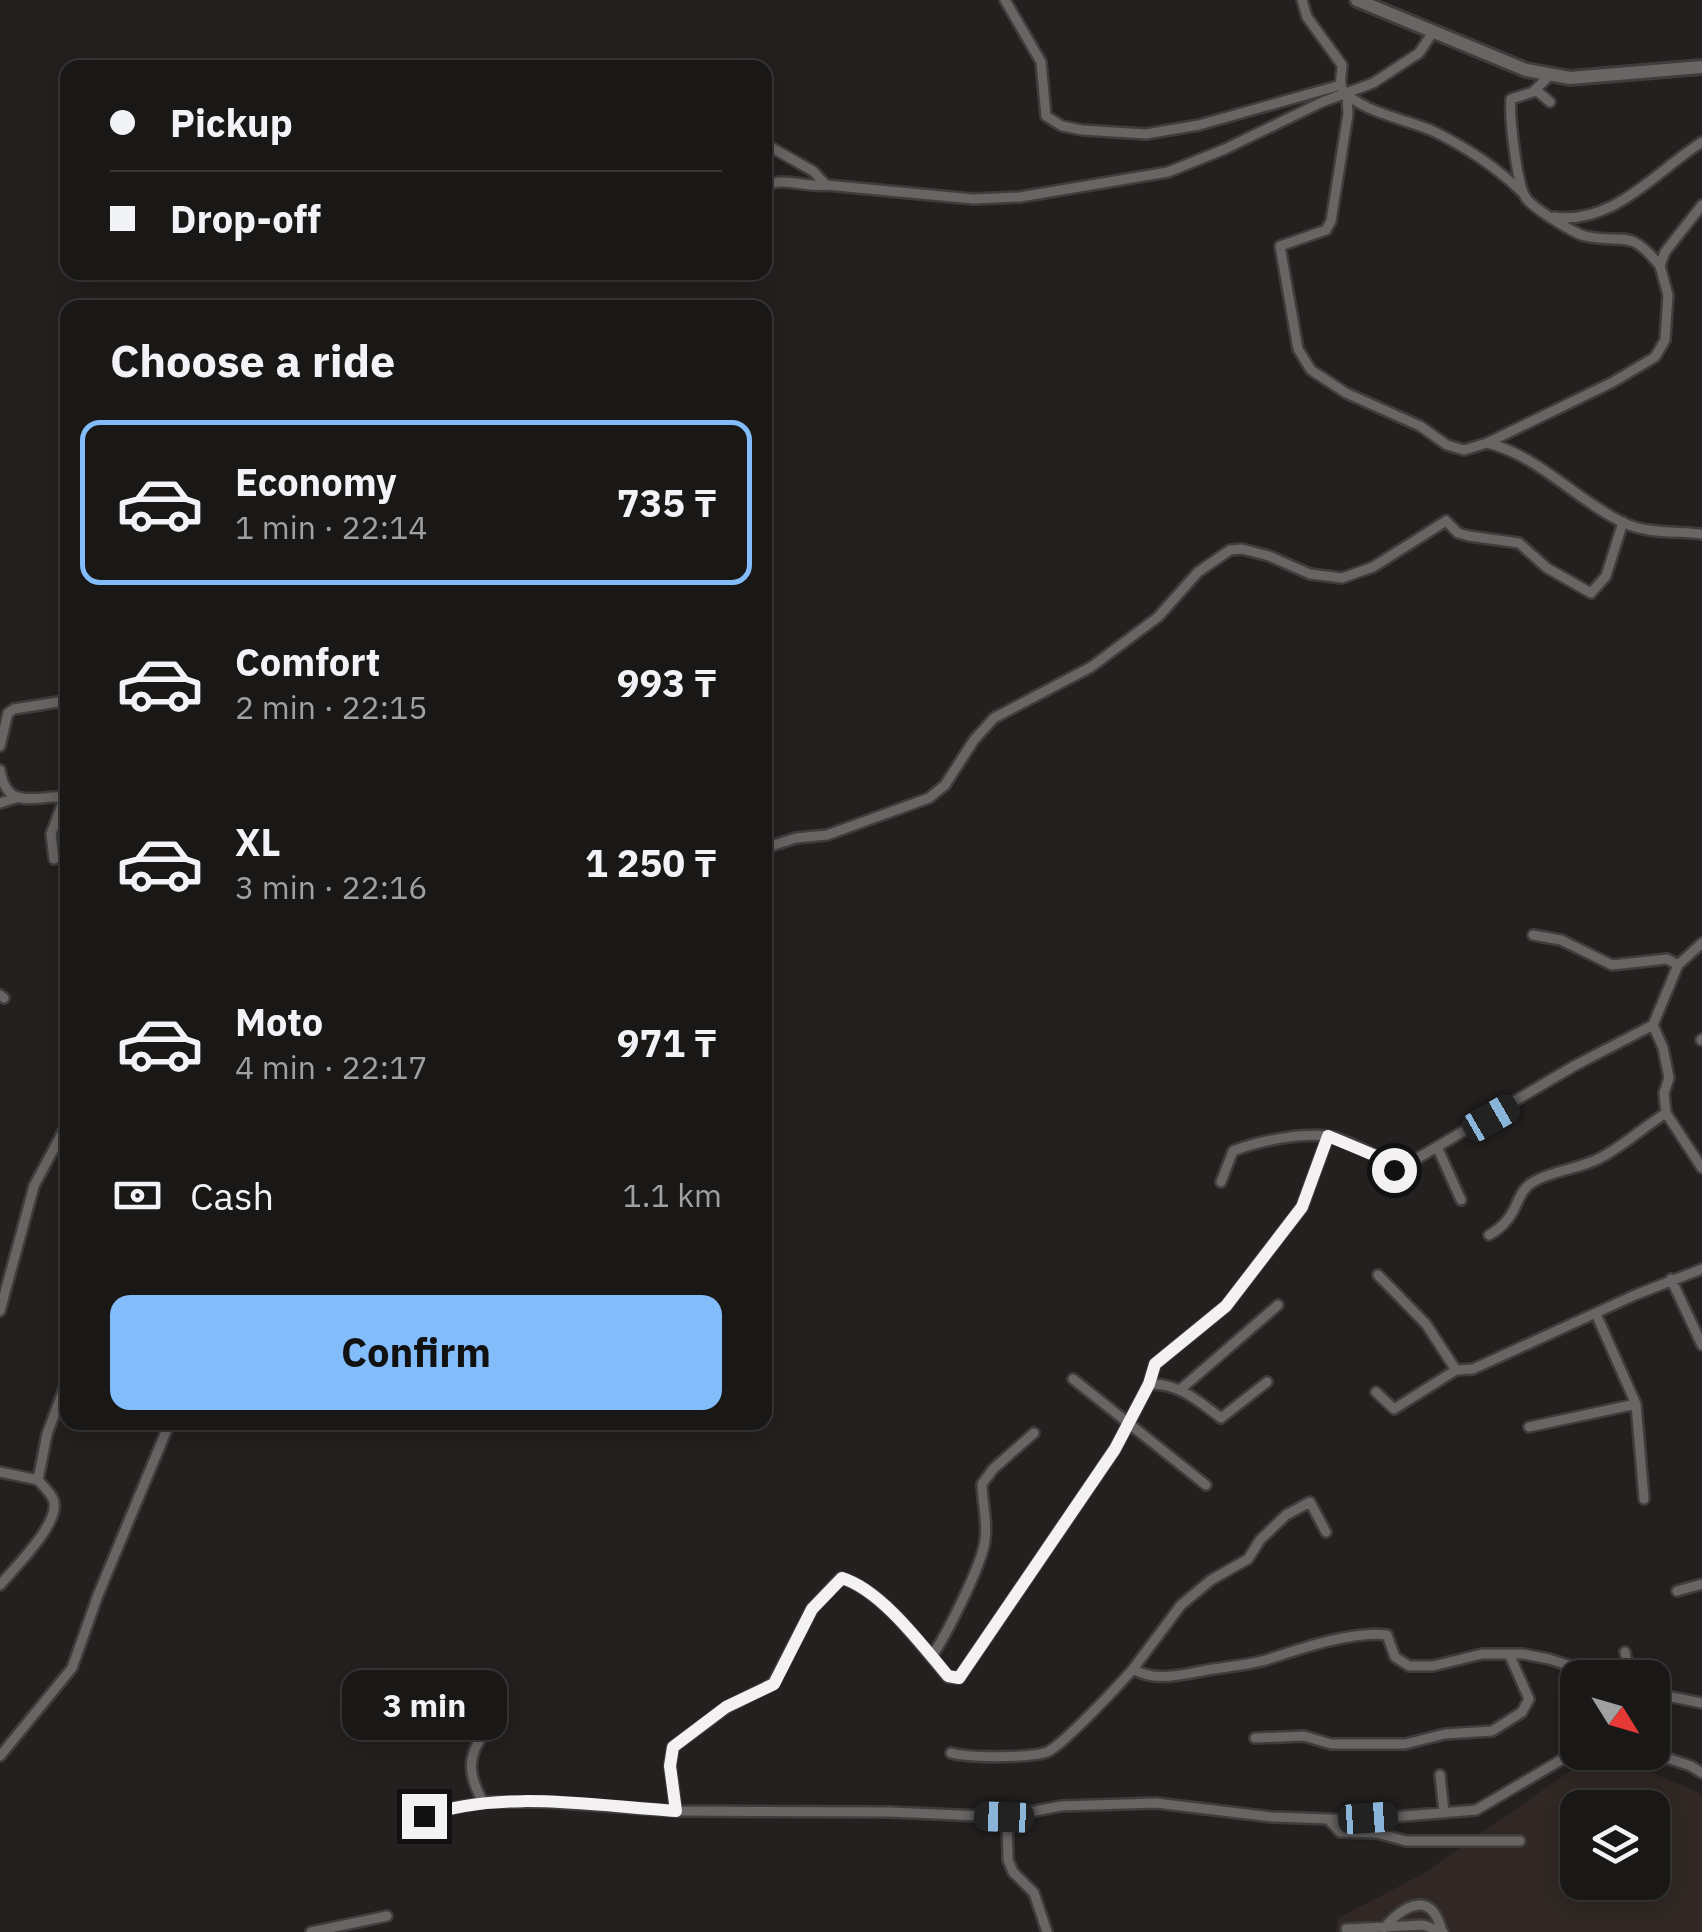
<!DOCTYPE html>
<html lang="en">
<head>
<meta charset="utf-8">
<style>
	body { margin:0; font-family:"IBM Plex Sans",sans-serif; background:#232120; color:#f1f3f6; height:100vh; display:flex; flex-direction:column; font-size:38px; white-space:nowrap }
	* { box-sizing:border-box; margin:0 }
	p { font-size:32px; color:#9fa0a1 }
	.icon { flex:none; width:55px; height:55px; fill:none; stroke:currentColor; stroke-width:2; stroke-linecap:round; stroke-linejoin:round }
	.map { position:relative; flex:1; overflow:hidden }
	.side { position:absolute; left:60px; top:300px; width:712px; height:1130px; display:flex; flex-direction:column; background:#1a1817; border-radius:20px; box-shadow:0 5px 25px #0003,0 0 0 2px #383736 }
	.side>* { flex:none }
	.top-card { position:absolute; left:60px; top:60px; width:712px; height:220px; border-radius:20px; box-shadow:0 5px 25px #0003,0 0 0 2px #383736; display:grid; align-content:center; height:220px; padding:0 50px; background:#1a1817 }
	.needle { width:65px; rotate:127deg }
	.fabs { position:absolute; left:1560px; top:1660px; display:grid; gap:20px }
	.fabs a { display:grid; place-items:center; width:110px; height:110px; border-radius:20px; background:#1a1817; box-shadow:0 5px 25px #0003,0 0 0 2px #383736; font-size:50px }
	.end { position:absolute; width:45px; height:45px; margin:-22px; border:12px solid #f3f1f1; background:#111; box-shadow:0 0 0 5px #111 }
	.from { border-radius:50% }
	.bubble { position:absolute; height:70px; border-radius:20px; background:#1a1817; box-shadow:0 5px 25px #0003,0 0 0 2px #383736; font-size:32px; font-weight:700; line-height:70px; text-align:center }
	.car { position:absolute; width:30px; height:60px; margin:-30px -15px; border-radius:12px; box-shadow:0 0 8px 2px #0007; background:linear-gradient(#222 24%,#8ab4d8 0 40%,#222 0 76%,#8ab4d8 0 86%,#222 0) }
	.top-card b { display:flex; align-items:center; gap:35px; height:95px; font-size:38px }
	.top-card b+b { border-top:2px solid #383736 }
	.top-card i { width:25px; height:25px; background:#f1f3f6 }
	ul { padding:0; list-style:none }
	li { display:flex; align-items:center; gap:30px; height:165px; margin:0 20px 15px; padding:0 30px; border:5px solid transparent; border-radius:20px }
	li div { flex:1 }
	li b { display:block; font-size:38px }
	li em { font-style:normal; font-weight:700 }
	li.selected { border-color:#82bcfa }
	li>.icon { width:90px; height:90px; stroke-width:1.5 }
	h2 { padding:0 50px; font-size:45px; line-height:120px }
	.pay { display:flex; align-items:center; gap:25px; height:110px; padding:0 50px; font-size:38px }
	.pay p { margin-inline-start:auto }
	.cta { display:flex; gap:20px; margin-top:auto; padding:20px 50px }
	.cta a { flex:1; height:115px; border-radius:20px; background:#82bcfa; color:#111; font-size:40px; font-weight:700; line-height:115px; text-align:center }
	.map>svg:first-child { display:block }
</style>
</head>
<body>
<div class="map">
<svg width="1702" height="1932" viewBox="0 0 1702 1932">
	<rect width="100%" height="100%" fill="#23201f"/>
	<path fill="#312825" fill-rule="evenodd" d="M1596 1753H1608L1702 1794V1932H1336L1338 1918 1421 1875ZM1578 1808H1652V1882H1578Z"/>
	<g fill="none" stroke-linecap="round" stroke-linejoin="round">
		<defs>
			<path id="street" d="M1005 0 1041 62 1046 116 1062 126 1082 130 1146 134 1199 125 1341 85
				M1302 0 1307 17 1342 65C1342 72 1339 82 1342 88 1356 111 1409 120 1433 131 1464 146 1497 168 1522 192
				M1549 76 1533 92 1511 99C1509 116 1517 186 1526 198 1533 208 1573 233 1585 236 1624 245 1628 226 1660 266
				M1536 90 1550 102
				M1347 93 1348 114 1331 221 1326 230 1280 246 1298 349 1311 370 1346 393 1420 426 1447 445 1464 450 1487 443 1613 382 1655 357 1665 340 1668 295 1660 266 1665 252 1702 205
				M765 144 813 171 826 185
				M765 186C784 176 805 188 826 185L973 199 1020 197 1168 172 1225 149 1322 102 1373 83 1419 53 1433 32
				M1554 217C1614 225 1656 171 1702 142
				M1487 443C1538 455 1577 501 1624 523 1648 534 1676 531 1702 534
				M0 746 8 713 14 709 58 702
				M0 770C7 812 35 795 68 797
				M0 803 16 798
				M765 848 796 838 827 835 929 798 945 785 974 740 994 718 1091 667 1158 617 1198 572 1230 550 1242 549 1269 556 1310 574 1342 578 1373 567 1446 521 1458 533 1469 536 1519 543 1547 568 1591 593 1606 576 1623 522
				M54 859 51 834 65 797
				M1533 935 1561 940 1612 965 1667 959 1678 965
				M0 995 4 998
				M1653 1025 1663 1048 1669 1078 1664 1093 1666 1113 1702 1168
				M1701 1040 1702 1039
				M1438 1149 1461 1200
				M1221 1182 1233 1151C1258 1141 1299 1133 1327 1136 1345 1139 1384 1158 1396 1171L1574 1066 1653 1025 1678 965 1702 943
				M1489 1235C1521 1217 1513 1194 1533 1182 1553 1170 1580 1169 1600 1158 1622 1147 1645 1126 1666 1113
				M1378 1275 1426 1324 1456 1370
				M1671 1279 1702 1345
				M0 1311 34 1186 68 1122
				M1596 1314 1636 1404 1644 1499
				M1073 1379 1206 1485
				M1149 1384C1179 1383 1198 1401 1221 1418L1267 1382
				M1181 1389 1278 1305
				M1376 1392 1394 1409 1456 1370 1473 1369 1635 1295 1702 1269
				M1529 1427 1636 1404
				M0 1472 38 1480C42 1485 50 1492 53 1499 63 1521 14 1568 0 1585
				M38 1480 47 1434 68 1378
				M1677 1591 1702 1584
				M1625 1652 1630 1678
				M931 1657C945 1638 983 1563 985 1540 988 1521 982 1503 982 1484L993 1469 1034 1433
				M1133 1669 1181 1605 1211 1580 1248 1559 1260 1540 1286 1515 1310 1502 1326 1532
				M1652 1693 1702 1703
				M1255 1738 1304 1736 1331 1744H1405L1445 1734 1492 1731 1522 1712 1529 1699 1510 1656
				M1649 1752 1691 1766 1702 1773
				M951 1753C969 1758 1030 1758 1047 1752 1062 1746 1119 1685 1133 1669 1154 1682 1180 1675 1202 1671 1225 1666 1250 1666 1272 1658 1302 1648 1356 1630 1387 1635L1395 1657 1409 1666H1433L1482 1654H1523L1549 1659 1608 1678
				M0 1756 72 1668 98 1595 170 1422
				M1440 1775 1444 1812
				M483 1802C468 1775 466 1756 486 1731H492
				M676 1811 670 1765 673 1747 727 1707 773 1684 812 1609 841 1578C882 1590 921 1645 948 1677L959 1678 1115 1449 1149 1384 1155 1364 1226 1306 1302 1207 1328 1136
				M1007 1816 1008 1860 1013 1872 1034 1893 1047 1932
				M1329 1820 1340 1832 1377 1833 1406 1841H1520
				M406 1823 439 1811 483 1802H547L676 1811 890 1812 1004 1817 1061 1806 1156 1803 1272 1817 1357 1820 1476 1810 1578 1750
				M1384 1928C1405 1904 1432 1890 1442 1932
				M1346 1929 1423 1925 1443 1932
				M311 1932 387 1916"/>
			<path id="secondary" d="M1357 0 1526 70 1570 78 1702 67"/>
		</defs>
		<use href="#street" stroke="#3f3d3c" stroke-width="14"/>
		<use href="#secondary" stroke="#3f3d3c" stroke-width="18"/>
		<use href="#street" stroke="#686564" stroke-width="9"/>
		<use href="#secondary" stroke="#686564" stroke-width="12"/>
	</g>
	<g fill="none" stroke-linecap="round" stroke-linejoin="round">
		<path stroke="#f3f1f1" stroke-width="12" d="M424 1816C504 1789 594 1806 676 1811L670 1766 673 1747 726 1707 774 1684 812 1609 842 1578C881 1590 922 1645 948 1676L959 1678 1115 1449 1149 1384 1155 1364 1226 1306 1302 1207 1328 1136 1388 1161 1394 1170"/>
	</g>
</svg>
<div class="fabs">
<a><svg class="needle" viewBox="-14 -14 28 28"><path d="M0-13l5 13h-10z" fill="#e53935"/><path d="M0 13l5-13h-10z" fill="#9fa0a1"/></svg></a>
<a><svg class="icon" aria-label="layers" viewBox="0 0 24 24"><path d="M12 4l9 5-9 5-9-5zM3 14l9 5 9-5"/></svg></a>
</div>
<i class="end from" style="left:1394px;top:1170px"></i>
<i class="end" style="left:424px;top:1816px"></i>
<div class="bubble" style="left:342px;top:1670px;width:165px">3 min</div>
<i class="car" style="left:1491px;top:1118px;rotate:60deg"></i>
<i class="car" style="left:1004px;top:1817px;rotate:272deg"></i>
<i class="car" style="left:1368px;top:1818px;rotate:86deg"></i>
<div class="top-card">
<b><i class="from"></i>Pickup</b>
<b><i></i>Drop-off</b>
</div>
<section class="side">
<h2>Choose a ride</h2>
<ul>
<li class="selected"><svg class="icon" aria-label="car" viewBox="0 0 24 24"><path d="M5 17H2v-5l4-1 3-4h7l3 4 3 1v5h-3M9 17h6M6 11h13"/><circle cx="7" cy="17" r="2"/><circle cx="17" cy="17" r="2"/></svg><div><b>Economy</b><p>1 min · 22:14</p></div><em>735 ₸</em></li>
<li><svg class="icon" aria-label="car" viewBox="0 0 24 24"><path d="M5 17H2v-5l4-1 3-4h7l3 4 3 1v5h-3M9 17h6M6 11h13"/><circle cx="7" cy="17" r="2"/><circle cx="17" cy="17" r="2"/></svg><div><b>Comfort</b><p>2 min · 22:15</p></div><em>993 ₸</em></li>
<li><svg class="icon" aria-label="car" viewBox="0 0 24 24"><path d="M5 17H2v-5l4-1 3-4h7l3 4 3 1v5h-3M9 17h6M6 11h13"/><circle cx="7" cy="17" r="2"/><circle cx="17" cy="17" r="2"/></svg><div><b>XL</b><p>3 min · 22:16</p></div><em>1 250 ₸</em></li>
<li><svg class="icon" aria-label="car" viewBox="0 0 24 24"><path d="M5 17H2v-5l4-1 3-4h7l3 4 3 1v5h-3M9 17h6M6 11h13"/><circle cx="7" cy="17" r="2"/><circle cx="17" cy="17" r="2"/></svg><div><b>Moto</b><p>4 min · 22:17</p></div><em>971 ₸</em></li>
</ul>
<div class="pay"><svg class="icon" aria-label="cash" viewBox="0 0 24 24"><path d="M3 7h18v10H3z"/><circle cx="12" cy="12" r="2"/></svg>Cash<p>1.1 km</p></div>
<div class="cta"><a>Confirm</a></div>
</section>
</div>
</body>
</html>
